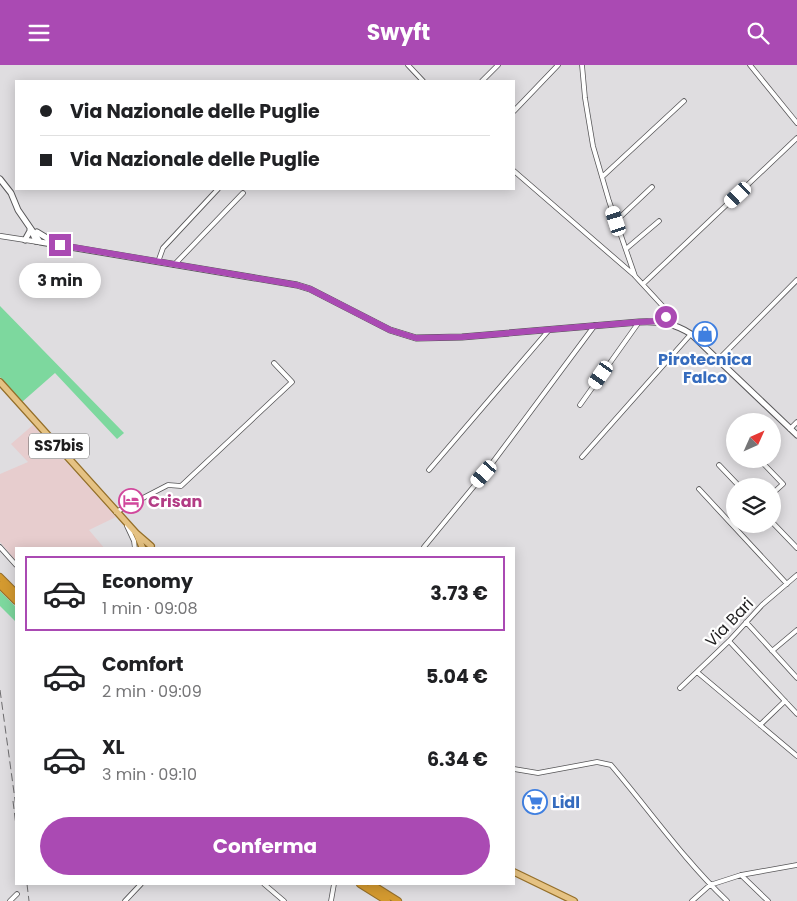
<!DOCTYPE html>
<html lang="it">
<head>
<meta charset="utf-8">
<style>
	body { margin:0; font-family:Poppins,sans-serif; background:#f2f2f2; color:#202124; height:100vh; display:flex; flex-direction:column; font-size:19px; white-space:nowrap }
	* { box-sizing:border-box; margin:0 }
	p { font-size:16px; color:#757577 }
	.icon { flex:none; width:28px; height:28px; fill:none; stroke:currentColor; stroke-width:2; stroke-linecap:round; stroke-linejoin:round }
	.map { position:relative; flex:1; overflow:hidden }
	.panel { position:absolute; left:15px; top:482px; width:500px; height:338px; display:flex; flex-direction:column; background:#fff; border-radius:0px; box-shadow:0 2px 12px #0003 }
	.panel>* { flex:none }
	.top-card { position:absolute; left:15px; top:15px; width:500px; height:110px; border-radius:0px; box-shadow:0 2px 12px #0003; display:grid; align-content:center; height:110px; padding:0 25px; background:#fff }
	.needle { width:32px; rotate:45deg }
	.fabs { position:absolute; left:726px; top:348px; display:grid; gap:10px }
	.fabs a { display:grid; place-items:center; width:55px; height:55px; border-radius:50%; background:#fff; box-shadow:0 2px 12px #0003; font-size:25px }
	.end { position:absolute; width:22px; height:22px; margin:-11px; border:6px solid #aa4ab3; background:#fff; box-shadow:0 0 0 2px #fff }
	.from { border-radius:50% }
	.bubble { position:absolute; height:35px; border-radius:18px; background:#fff; box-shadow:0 2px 12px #0003; font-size:16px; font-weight:700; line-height:35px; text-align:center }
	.car { position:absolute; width:15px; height:30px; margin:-15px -8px; border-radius:6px; box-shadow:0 0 4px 1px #0007; background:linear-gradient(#fff 24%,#345 0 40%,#fff 0 76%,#345 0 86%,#fff 0) }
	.top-card b { display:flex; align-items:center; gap:18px; height:48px; font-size:19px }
	.top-card b+b { border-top:1px solid #e0e0e0 }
	.top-card i { width:12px; height:12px; background:#202124 }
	ul { padding:9px 0 0; list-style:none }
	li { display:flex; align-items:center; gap:15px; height:75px; margin:0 10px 8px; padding:0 15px; border:2px solid transparent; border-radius:0px }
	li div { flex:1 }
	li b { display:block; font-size:19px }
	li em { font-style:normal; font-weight:700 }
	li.active { border-color:#aa4ab3 }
	li>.icon { width:45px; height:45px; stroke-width:1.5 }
	.cta { display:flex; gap:10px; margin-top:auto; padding:10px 25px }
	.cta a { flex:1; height:58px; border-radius:30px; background:#aa4ab3; color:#fff; font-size:20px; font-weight:700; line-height:58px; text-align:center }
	header { display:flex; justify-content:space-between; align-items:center; height:65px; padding:0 25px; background:#aa4ab3; color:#fff; font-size:22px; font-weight:700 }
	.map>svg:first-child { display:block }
</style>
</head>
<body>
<header><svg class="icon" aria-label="menu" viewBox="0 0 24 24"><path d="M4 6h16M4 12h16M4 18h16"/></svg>Swyft<svg class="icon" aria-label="search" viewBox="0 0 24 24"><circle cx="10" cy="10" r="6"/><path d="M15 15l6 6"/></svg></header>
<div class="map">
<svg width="797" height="836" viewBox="0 0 797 836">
	<rect width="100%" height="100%" fill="#dfdde0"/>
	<path fill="#e7cdce" d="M33 360 116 452 89 465 105 484H16V496L0 477V409L28 397 11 379Z"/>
	<path fill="#7dd89e" d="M0 241 124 368 117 374 55 308 22 337 0 312Z
		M0 526 16 542V557L0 541Z"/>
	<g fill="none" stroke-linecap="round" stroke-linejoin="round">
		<defs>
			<path id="minor" d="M408 0 423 16
				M582 0 585 33 593 81 609 136 635 211 670 249
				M750 0 797 58
				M482 16 498 0
				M514 46 558 0
				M514 106 633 209
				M602 112 684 36
				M616 156 652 122
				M626 184 659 156
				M158 197 163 183 218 124
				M174 200 243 128
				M643 219 797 73
				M666 252a3 3 0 1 1 6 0a3 3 0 1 1-6 0Z
				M718 295 797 215
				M580 340 639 257
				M790 364 797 357
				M582 392 691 269
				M759 394 783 419 772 429
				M719 400 739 421
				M429 405 549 265
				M699 424 787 519
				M116 447 168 420 181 421 292 317 274 298
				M772 457 797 483
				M127 461 134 476 135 484
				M0 482 16 500
				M424 482 484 409 595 260
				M746 557 797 613
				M729 576 797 649
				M772 586 797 565
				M697 607 797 691
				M680 623 729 576 762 540 797 510
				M760 660 785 636
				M514 704 538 708 597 697 611 700C650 746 684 795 727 836
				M741 810 768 836
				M264 819 284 836
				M10 836 17 829
				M125 836 141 819
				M331 836 334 819
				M692 836 710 820 741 810 797 800"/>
			<path id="tertiary" d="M0 171 39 177"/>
			<path id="secondary" d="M0 114 11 128 18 145 40 177 297 220 310 224 390 265 416 273 462 272 639 257C659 256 674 258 691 269L797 370
				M32 167 36 176
				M37 167 55 178
				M25 175 30 166V163"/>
			<path id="primary" d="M0 317 136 468 151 481
				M137 470 143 484
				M514 807 574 836"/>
			<path id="motorway" d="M0 512 16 528
				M0 520 16 536
				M360 819 387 836
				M371 819 398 836"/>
		</defs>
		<use href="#minor" stroke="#575658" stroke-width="5.5"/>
		<use href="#tertiary" stroke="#575658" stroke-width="6"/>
		<use href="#secondary" stroke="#575658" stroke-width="7"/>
		<use href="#primary" stroke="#956f2a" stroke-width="8"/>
		<use href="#motorway" stroke="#956f2a" stroke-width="8"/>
		<use href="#minor" stroke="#fff" stroke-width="4"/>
		<use href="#tertiary" stroke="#fff" stroke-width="4.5"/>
		<use href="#secondary" stroke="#fff" stroke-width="5"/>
		<use href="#primary" stroke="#e5c283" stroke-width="5.5"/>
		<use href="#motorway" stroke="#d49a30" stroke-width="6"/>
		<path stroke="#6d6c6e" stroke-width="1" stroke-dasharray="8 4" stroke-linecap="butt" d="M0 625 16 742
			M13 736 16 761
			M27 819 29 836"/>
	</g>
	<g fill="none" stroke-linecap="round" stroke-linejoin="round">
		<path stroke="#aa4ab3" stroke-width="6" d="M60 180 297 220 310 224 390 265 416 273 462 272 639 257 659 256 666 252"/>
	</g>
	<defs>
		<symbol id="shop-ring" viewBox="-11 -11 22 22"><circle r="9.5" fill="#fff" stroke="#3f7fe0" stroke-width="1.5"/><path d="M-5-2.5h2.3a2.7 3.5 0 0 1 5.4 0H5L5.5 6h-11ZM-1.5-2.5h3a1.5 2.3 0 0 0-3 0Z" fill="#3f7fe0"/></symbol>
		<symbol id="hotel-ring" viewBox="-11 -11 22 22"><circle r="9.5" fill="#fff" stroke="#d1479c" stroke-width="1.5"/><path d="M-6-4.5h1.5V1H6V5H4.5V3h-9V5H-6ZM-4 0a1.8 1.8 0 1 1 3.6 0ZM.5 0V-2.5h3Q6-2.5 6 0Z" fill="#d1479c"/></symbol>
		<symbol id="supermarket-ring" viewBox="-11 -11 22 22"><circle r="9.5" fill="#fff" stroke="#3f7fe0" stroke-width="1.5"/><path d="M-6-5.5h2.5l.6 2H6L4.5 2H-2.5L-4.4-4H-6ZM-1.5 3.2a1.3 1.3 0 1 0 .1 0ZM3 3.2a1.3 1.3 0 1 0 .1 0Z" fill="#3f7fe0"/></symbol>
	</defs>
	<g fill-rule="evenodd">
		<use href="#shop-ring" x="691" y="255" width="28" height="28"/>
		<use href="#hotel-ring" x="117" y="422" width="28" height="28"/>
		<use href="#supermarket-ring" x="521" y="723" width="28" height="28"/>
	</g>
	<g text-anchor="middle" stroke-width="4.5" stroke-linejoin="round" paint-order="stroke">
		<rect fill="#fff" stroke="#626262" stroke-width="1" x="29" y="368.5" width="60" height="25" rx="4"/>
		<g font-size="15" font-weight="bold" fill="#1f1e1f">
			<text x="59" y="386">SS7bis</text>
		</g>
		<g font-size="16" font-weight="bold" fill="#366cbe" stroke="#fff">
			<text x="705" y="300">Pirotecnica<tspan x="705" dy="18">Falco</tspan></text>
			<text x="552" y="743" text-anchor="start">Lidl</text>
		</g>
		<g font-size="16" font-weight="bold" fill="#b23c85" stroke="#fff" text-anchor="start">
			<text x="148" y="442">Crisan</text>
		</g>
		<g font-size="16" fill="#1f1e1f" stroke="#fff">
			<text transform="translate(729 557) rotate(-46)" y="6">Via Bari</text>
		</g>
	</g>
</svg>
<div class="fabs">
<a><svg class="needle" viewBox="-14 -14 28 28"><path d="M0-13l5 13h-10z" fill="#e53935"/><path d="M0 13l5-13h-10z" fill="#757577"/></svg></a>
<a><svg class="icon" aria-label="layers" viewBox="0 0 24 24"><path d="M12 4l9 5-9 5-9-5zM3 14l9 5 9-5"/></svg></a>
</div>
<i class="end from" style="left:666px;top:252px"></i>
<i class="end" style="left:60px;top:180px"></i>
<div class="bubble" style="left:19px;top:198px;width:82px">3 min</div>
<i class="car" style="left:738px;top:130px;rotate:227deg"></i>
<i class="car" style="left:616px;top:156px;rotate:342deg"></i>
<i class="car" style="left:601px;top:310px;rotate:215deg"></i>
<i class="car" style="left:484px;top:409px;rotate:221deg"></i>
<div class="top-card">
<b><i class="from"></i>Via Nazionale delle Puglie</b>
<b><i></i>Via Nazionale delle Puglie</b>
</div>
<section class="panel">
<ul>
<li class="active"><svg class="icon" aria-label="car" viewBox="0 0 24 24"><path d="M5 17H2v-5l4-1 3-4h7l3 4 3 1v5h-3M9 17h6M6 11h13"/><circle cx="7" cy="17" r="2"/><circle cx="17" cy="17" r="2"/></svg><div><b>Economy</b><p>1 min · 09:08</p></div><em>3.73 €</em></li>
<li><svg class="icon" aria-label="car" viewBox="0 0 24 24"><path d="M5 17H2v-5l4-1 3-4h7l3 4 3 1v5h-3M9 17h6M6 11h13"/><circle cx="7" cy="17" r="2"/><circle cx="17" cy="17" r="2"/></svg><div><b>Comfort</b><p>2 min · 09:09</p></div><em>5.04 €</em></li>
<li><svg class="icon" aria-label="car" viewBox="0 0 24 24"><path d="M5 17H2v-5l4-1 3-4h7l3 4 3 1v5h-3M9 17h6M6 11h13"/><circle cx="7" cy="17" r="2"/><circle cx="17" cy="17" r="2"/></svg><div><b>XL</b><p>3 min · 09:10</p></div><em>6.34 €</em></li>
</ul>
<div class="cta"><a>Conferma</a></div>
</section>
</div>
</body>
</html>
